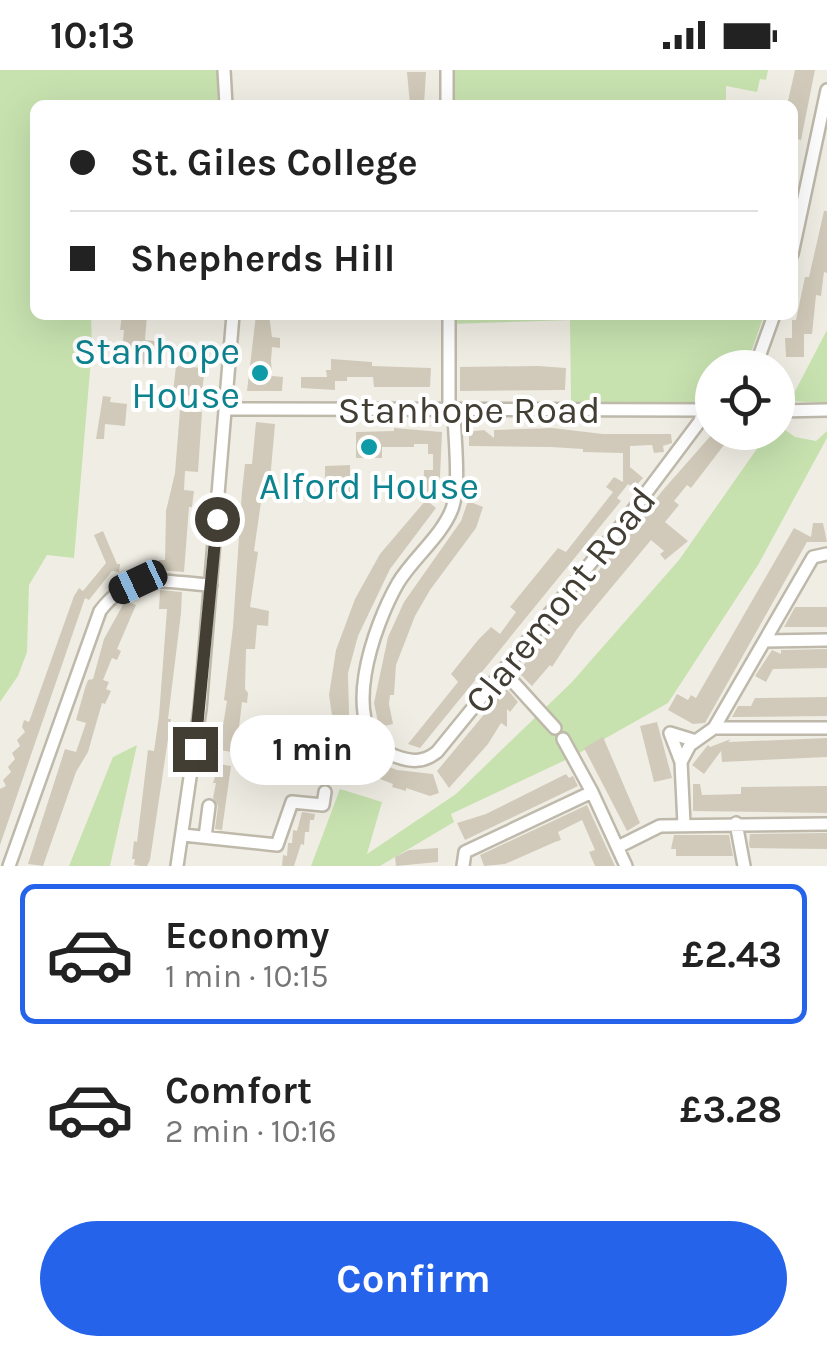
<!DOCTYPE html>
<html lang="en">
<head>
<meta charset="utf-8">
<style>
	body { margin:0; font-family:Karla,sans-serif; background:#f6f6f6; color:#222; height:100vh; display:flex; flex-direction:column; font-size:38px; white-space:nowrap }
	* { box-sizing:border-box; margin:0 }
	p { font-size:32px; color:#767676 }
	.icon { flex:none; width:55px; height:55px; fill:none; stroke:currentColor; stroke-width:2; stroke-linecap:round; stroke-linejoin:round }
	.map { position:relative; height:796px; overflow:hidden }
	.panel { display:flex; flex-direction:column; background:#fff; flex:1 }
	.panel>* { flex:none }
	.top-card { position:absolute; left:30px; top:30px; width:768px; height:220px; border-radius:15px; box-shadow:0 10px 40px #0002; display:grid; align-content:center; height:220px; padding:0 40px; background:#fff }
	.buttons { position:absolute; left:695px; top:280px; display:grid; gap:20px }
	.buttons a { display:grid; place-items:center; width:100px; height:100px; border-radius:50%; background:#fff; box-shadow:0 10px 40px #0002; font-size:50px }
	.end { position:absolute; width:45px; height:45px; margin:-22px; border:12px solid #423e34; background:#fff; box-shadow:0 0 0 5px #fff }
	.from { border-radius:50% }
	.bubble { position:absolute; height:70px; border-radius:35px; background:#fff; box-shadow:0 10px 40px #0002; font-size:32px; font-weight:700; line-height:70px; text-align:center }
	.car { position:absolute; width:30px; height:60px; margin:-30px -15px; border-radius:12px; box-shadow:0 0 8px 2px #0007; background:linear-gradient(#222 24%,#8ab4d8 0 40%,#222 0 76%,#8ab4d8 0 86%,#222 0) }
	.top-card b { display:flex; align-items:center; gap:35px; height:95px; font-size:38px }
	.top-card b+b { border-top:2px solid #e0e0e0 }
	.top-card i { width:25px; height:25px; background:#222 }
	ul { padding:18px 0 0; list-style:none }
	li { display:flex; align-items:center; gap:30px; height:140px; margin:0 20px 15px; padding:0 20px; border:5px solid transparent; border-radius:15px }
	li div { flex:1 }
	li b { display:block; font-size:38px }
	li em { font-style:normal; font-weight:700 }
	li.current { border-color:#2563eb }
	li>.icon { width:90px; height:90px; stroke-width:1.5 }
	.cta { display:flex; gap:20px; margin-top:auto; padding:20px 40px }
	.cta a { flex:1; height:115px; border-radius:60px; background:#2563eb; color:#fff; font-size:40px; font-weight:700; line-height:115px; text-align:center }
	.status { display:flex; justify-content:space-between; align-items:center; height:70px; padding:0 50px; background:#fff; direction:ltr }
	.status svg { height:28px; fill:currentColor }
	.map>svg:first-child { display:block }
</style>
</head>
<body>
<div class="status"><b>10:13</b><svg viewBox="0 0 49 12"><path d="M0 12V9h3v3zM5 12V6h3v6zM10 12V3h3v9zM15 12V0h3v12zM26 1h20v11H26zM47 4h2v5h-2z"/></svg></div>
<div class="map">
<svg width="827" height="796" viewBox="0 0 827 796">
	<rect width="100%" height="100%" fill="#f0eee4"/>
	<path fill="#c7e2af" d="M0 0H217L218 35H35V245H91L92 278 74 488 47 485 29 515 27 582 18 606 0 632Z
		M447 0H768L766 10 760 9 757 22 726 16V35H447Z
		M449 245H697V248H763L746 297 712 298V332H571L570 250 449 254Z
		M827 260V333L790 331Z
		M778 355 795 367 816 371 827 361V368L758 495 668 633 574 686 451 744 454 752 380 796H311L340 719 382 732 367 784 456 724 572 612 679 490 768 363 778 362Z
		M137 675 110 796H69L113 687Z"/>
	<path fill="#d1caba" d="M795 0H815L801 70 792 68V35H787Z
		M407 2H426L424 35H410Z
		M824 141H827V203L824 202 821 226 816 225 812 264H804V287H786L785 268H792V250H796L805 207H809Z
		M122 245H147L145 270 163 272 160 296 121 292 124 260H120Z
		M256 245H269L272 267 280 268V278L272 277 271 291 272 306 283 307 282 321H247Z
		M331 289 372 292V296L431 298 430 317H374L373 307H347V311H335V320L301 318V307H327L326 300H331Z
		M176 296 205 298 201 328 173 322Z
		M538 296 566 298 565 320 460 321V297Z
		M103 326 111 327 110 332 127 334 125 356 105 354 104 369H96Z
		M180 340 202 342 198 402 185 401 184 420 194 421 192 437H189L184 502 158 500 159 490H165L166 441 175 403Z
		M256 352 275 354 270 411 276 412V419L263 418 254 481 258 482 250 537 269 541 268 556 257 555 255 579H246L245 619 248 623 247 633 242 632 237 675 240 676 239 683 244 684 243 691 231 689 232 682 219 680 227 631 224 630 233 557 242 421 245 394H252Z
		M394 358 442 362 439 430 423 429 424 400H433V384H428V374H414V377H382V388H356V362L394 361Z
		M552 358 603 364H671L672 373 663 376 664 382 654 383 652 375 630 376V397L643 408 634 418 628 414 617 428 621 431 420 678 408 674 458 612 451 604 478 570 491 557 500 564 516 542 510 537 558 478 566 482 613 422 606 417 614 407 623 412V383L583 382V379L551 377 469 376V364L474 361 484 360 494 368V360Z
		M714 362H734L691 418 687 415 674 431 679 435 665 452 688 471 665 490 660 484 664 481 651 470 577 559 552 597 550 595 532 616 518 602 663 420Z
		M350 395V422H325V396Z
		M426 430 436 438 390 499 358 566 348 603 349 645 345 646 355 677 362 686 397 700 433 704 439 723 430 726 406 718V721L392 717 393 714 354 699 337 678 329 653 333 652 329 625 336 580 355 529 380 484Z
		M468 431 483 437 476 458 430 520 415 546 396 595 394 625H390L389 634 393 654 379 657 374 633 388 567 404 532 461 451Z
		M813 453H823L827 472H807L705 653 693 654 668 640 677 624 688 630 691 625 696 628 794 458 811 467Z
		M103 461 117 494H120L119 502 112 501 89 530 85 528 0 775V719L6 716 3 710 11 702 8 697 15 689 12 683 20 676 17 670 25 662 22 657 24 650 29 652 74 526 79 518 83 521 106 493 94 465Z
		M160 520 182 522 181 543 168 649H171L150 790 147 796H141L134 795 135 789H132L134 771 137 772 148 680 154 681 159 646 167 539H159Z
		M125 531 136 535 117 579 121 581 117 590 112 588 103 610 109 612 106 619 111 621 105 634 102 633 88 682 76 702 43 796 28 794 65 679 76 682 86 653 76 650 85 618 88 610 93 609 104 569Z
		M795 537H827V557H784Z
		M827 579V598L773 599 766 612 755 606 772 580 781 584V580Z
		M506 618 518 632 510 642 507 639V657L501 653 488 674 449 718 437 701Z
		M827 627V646L732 647 738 636H751L755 628Z
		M657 652 672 708 654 712 640 656Z
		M603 667 640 753 627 761 584 678Z
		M827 668V687L722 692 721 681 704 704 692 695 708 675 710 677 731 669 728 672Z
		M219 694 231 696 222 760 215 759 218 736 213 728 216 713H213Z
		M566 704 569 708 573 706 578 716 465 770 457 753 486 744Z
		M693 714H700L702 725 741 724V717L827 716V743L693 741Z
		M587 735 615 796H595L589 782 595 780 582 750 558 762 561 770 555 772 505 794 484 796 480 785Z
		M302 742 315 744 314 750H310L309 762H305L304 775 301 774 294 796H282L283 785 287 786 288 773H292L293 760 297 761Z
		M827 763V779L750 778 749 774 750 764Z
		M674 765H729L733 786H676V779H671Z
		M438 778V792L396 796 395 787 409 780Z"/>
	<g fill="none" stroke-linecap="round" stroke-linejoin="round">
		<defs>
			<path id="minor" d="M224 0 226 35
				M447 0V35
				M792 184 827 20
				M449 245V340
				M755 298 774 245
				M225 339 712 340
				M454 340C454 367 461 414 452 439 441 467 413 488 398 513 375 553 334 661 395 686 411 692 423 693 437 682L625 451 700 351 703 339
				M778 341 827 340
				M765 571 827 570
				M504 602 555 658
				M714 658H827
				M563 669 592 722 626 796
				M681 692 670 663 696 671
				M736 753 744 796
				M684 754 681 692 690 675 714 658 813 487 827 484
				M183 765 277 775 292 732 323 735 325 722
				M205 767 209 736
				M618 777 660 756 827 754
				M9 796 100 541C133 498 164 513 211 515
				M177 796 200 639 233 245
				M463 796 465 782 592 722"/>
		</defs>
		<use href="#minor" stroke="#beb9aa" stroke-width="16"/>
		<use href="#minor" stroke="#fff" stroke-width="11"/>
	</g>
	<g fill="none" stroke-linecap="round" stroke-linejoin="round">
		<path stroke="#423e34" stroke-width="12" d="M195 679 217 449"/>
	</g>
	<g fill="#0f9aa8" stroke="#fff" stroke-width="4">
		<circle cx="260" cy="303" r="10"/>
		<circle cx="369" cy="377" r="10"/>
	</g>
	<g text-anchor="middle" stroke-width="8" stroke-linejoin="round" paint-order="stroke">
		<g font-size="38" fill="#0d838f" stroke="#fff" text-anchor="end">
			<text x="240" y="294">Stanhope<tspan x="240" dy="44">House</tspan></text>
			<text x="369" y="429" text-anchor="middle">Alford House</text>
		</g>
		<g font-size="38" fill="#423e34" stroke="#fff">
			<text x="469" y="353">Stanhope Road</text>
			<text transform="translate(560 530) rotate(-51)" y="13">Claremont Road</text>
		</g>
	</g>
</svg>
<div class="buttons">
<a><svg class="icon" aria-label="locate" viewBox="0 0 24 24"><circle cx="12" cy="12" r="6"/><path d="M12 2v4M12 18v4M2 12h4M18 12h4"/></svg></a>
</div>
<i class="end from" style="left:217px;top:449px"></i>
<i class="end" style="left:195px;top:679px"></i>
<div class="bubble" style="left:230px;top:645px;width:165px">1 min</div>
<i class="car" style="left:138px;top:512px;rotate:245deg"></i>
<div class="top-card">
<b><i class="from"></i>St. Giles College</b>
<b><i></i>Shepherds Hill</b>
</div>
</div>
<section class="panel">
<ul>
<li class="current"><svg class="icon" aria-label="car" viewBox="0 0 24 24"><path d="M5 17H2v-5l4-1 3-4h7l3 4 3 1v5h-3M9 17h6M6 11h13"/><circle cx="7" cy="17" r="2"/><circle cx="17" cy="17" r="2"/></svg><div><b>Economy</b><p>1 min · 10:15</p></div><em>£2.43</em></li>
<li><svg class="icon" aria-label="car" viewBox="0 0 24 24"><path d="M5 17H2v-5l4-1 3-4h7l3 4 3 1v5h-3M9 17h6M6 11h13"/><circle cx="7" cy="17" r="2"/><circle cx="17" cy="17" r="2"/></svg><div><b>Comfort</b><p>2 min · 10:16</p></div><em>£3.28</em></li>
</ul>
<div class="cta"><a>Confirm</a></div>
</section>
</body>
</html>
